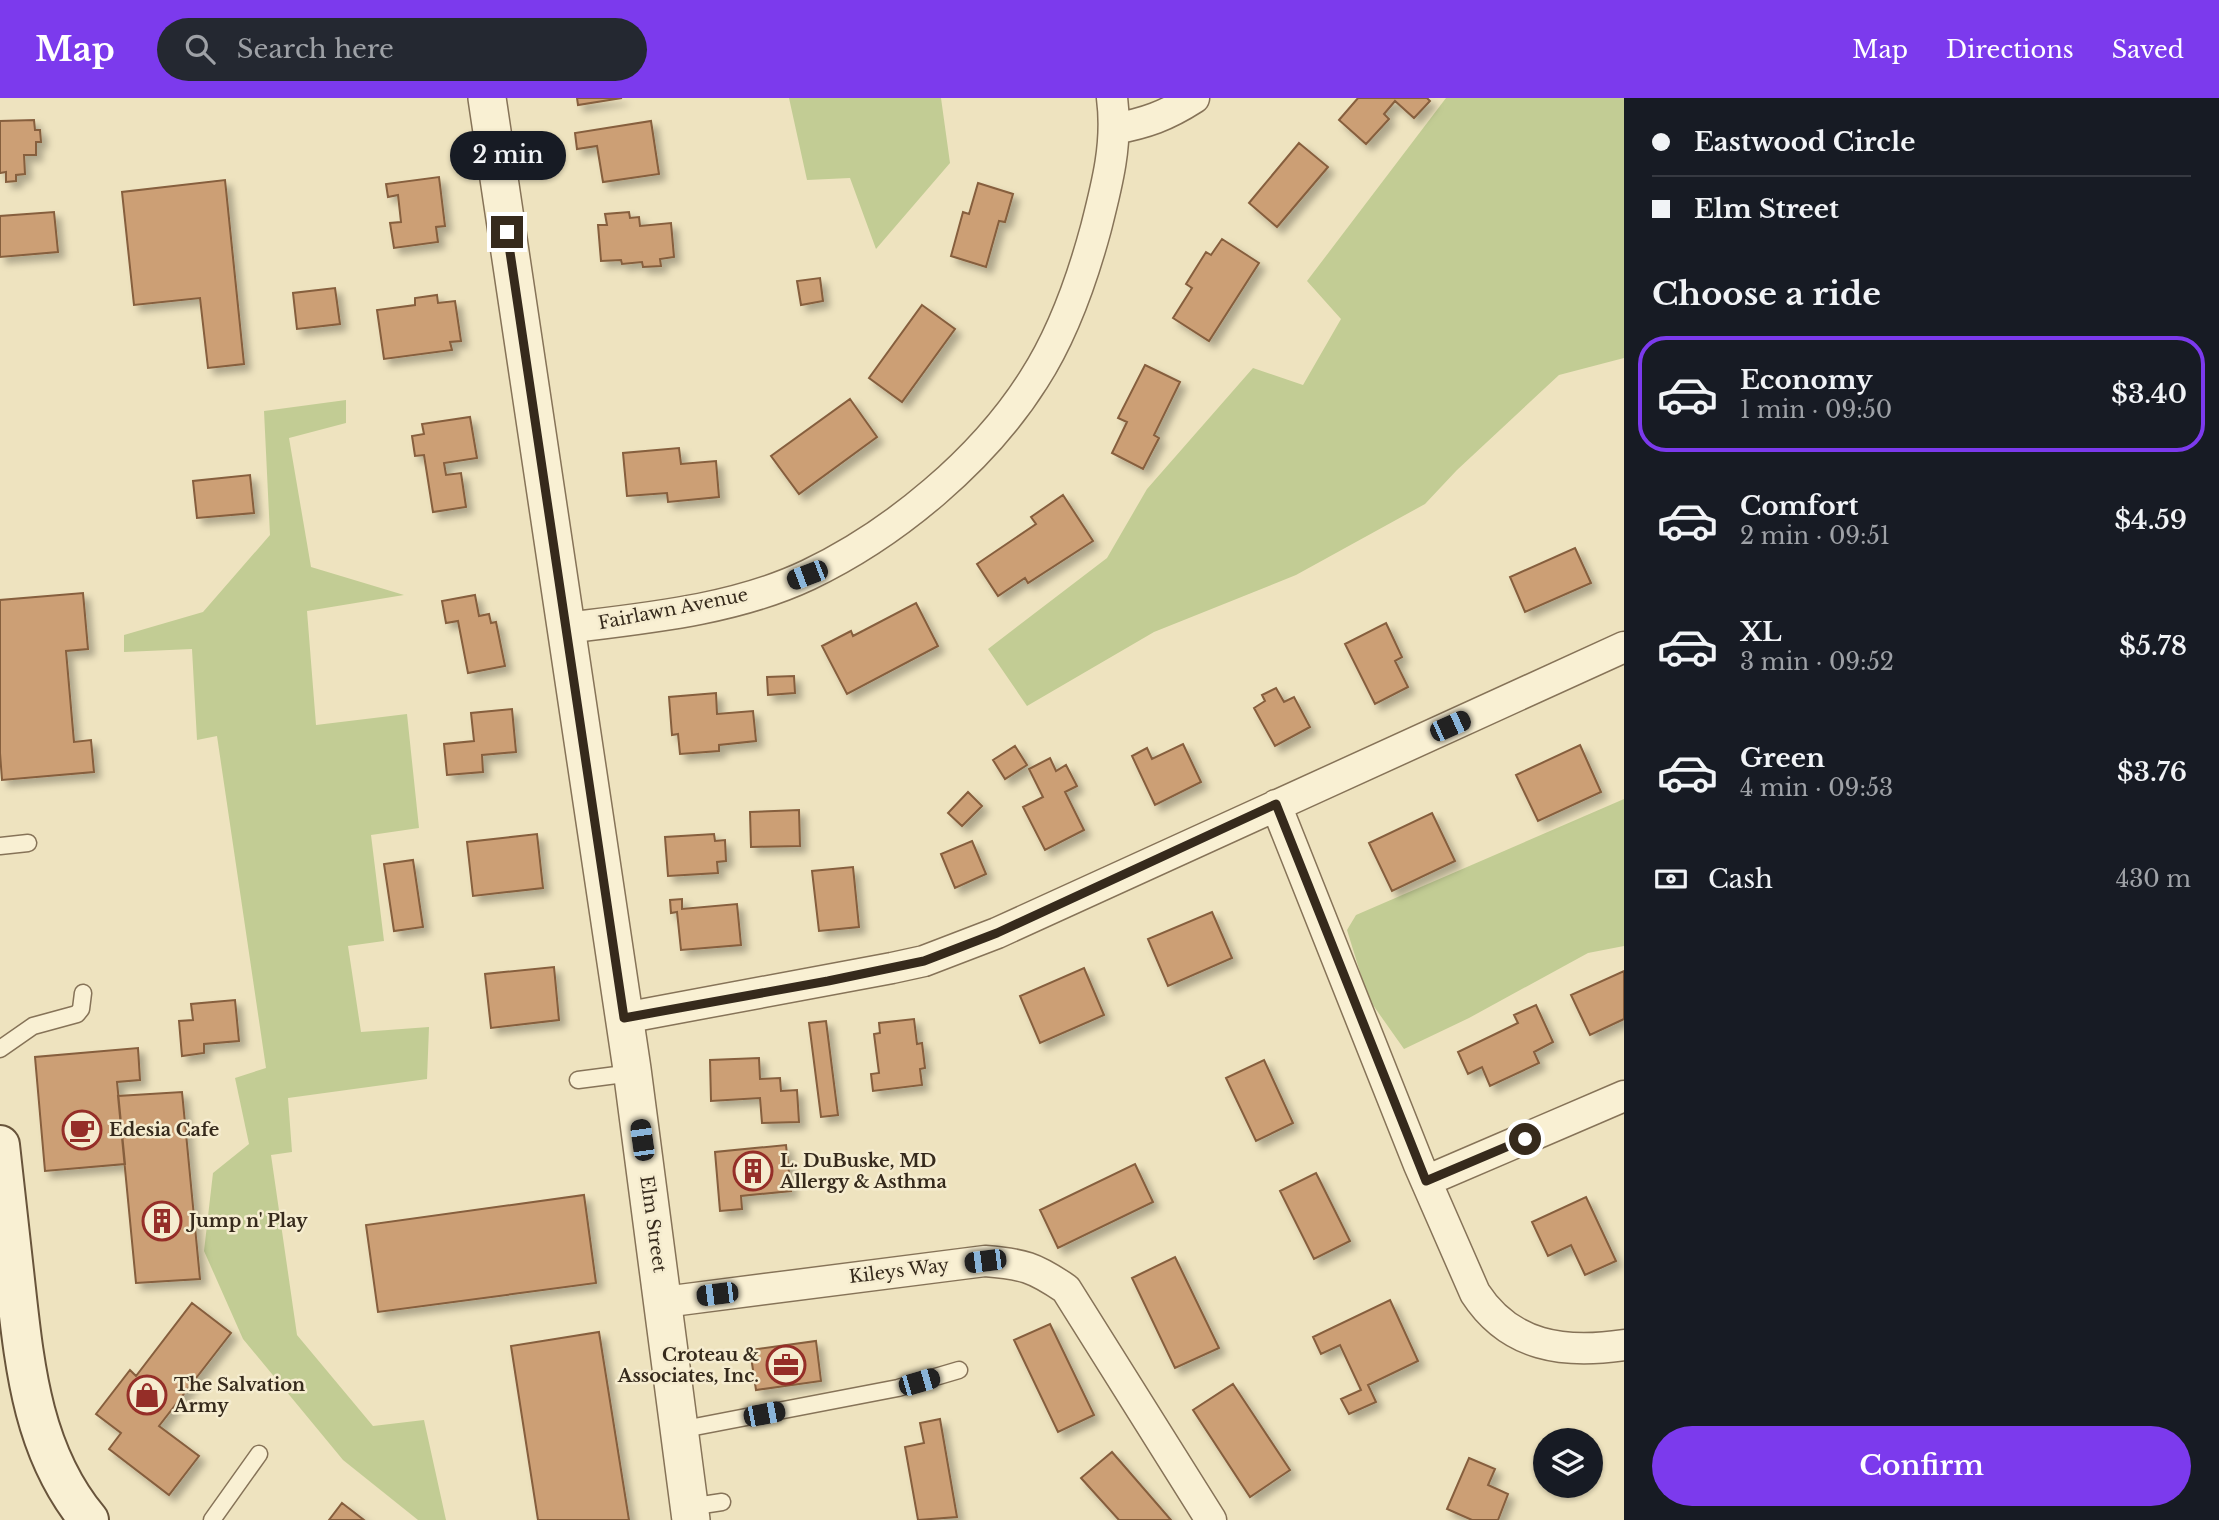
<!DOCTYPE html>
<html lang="en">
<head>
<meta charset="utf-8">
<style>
	body { margin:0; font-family:"Libre Baskerville",serif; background:#242831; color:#f1f3f6; height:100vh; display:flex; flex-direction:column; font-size:26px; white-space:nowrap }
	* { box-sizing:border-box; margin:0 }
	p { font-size:23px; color:#9ea1a6 }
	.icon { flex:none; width:38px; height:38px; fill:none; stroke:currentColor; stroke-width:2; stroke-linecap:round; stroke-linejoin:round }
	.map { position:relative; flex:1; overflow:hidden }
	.panel { display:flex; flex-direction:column; background:#171b24; width:595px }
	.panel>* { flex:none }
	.guide { display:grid; align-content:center; height:154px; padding:0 28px; background:#171b24 }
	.buttons { position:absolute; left:1533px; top:1330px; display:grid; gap:14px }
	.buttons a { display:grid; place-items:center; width:70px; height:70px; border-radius:50%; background:#171b24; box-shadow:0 2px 5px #0004; font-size:35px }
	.end { position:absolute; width:32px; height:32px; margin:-16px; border:9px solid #362a1c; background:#fff; box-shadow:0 0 0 4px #fff }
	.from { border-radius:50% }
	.bubble { position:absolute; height:49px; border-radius:24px; background:#171b24; box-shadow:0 2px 5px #0004; font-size:23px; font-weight:600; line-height:49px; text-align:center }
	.car { position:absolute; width:21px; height:42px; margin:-21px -10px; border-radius:9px; box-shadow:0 0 5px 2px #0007; background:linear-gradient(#222 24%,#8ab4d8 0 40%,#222 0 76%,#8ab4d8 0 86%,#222 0) }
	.guide b { display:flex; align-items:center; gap:24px; height:66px; font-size:26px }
	.guide b+b { border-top:2px solid #363941 }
	.guide i { width:18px; height:18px; background:#f1f3f6 }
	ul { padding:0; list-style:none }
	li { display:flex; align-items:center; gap:21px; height:116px; margin:0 14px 10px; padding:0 14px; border:4px solid transparent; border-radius:28px }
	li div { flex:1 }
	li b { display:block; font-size:26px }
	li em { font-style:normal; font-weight:600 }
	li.current { border-color:#7c3aed }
	li>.icon { width:63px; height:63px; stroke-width:1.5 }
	h2 { padding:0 28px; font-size:32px; line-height:84px }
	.pay { display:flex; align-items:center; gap:18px; height:77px; padding:0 28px; font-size:26px }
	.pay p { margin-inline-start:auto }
	.primary-button { display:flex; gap:14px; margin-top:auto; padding:14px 28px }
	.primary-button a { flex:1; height:80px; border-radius:42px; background:#7c3aed; color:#fff; font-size:28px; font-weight:600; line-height:80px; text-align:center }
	header { display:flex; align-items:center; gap:42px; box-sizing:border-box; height:98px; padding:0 35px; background:#7c3aed; color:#fff }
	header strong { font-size:33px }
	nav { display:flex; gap:38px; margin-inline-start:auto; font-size:24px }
	.search { width:490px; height:63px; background:#242831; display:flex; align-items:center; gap:18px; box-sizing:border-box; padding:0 24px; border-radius:38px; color:#9ea1a6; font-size:26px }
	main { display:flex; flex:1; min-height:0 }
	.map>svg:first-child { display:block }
</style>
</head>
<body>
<header>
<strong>Map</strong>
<div class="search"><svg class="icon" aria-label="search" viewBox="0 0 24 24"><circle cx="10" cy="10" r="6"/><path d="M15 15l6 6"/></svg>Search here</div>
<nav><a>Map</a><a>Directions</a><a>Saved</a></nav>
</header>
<main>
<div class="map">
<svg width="1624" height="1422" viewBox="0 0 1624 1422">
	<defs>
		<filter id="shadow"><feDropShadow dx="6" dy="6" stdDeviation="3.5" flood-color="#0004"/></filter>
	</defs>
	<rect width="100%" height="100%" fill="#eee3bf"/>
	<path fill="#c2cc94" d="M789 0H941L950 65 876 151 850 80 807 82Z
		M1446 0H1624V260L1559 277 1457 372 1425 406 1296 477 1154 534 1027 608 988 551 1107 460 1147 391 1253 270 1303 287 1341 221 1307 183Z
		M346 302V325L289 340 311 469 404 497 307 513 316 627 407 616 419 730 371 737 384 843 348 848 361 934 429 929 427 981 288 1000 292 1054 271 1057 297 1237 373 1328 424 1322 446 1422H418L343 1362 243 1241 204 1153 213 1075 249 1046 235 980 266 970 217 638 197 642 192 551 124 554V537L203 514 270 437 264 313Z
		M1624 701V848L1588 855 1469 920 1404 951 1368 900 1347 832 1356 817Z"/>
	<path fill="#cc9f75" stroke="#865e3e" stroke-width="2" filter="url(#shadow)" d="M577 0H622L578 7Z
		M1358 0H1427L1430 3 1414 20 1395 3 1384 16 1389 21 1366 46 1339 22Z
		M34 22 35 32H40L41 44H36V57H24L25 76 16 77V83L6 84V74L0 75V23Z
		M651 23 659 76 603 84 597 48 577 51 575 35Z
		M1299 45 1328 69 1277 129 1249 105Z
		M439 79 445 128 436 129 438 144 394 150 390 125 401 124 398 97 388 99 386 86Z
		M225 82 244 266 208 270 200 200 134 207 122 94Z
		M978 85 1013 96 1005 124 999 123 986 169 951 158 963 114 969 116Z
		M54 114 58 154 0 159V118Z
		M629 114 630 120 639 119 640 128 671 125 674 159 660 161 661 168 643 169 642 164 622 166 621 162 601 163 598 127H607L605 116Z
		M1222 141 1259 165 1209 243 1173 220 1192 190 1186 186 1206 154 1211 157Z
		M820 180 823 203 801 207 797 183Z
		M335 190 340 226 297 231 293 195Z
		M437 197 438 205 455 203 461 243 450 244 452 252 384 261 377 212 415 207V200Z
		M922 207 955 231 902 304 869 280Z
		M1145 267 1180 284 1154 337 1159 340 1143 371 1112 355 1127 324 1118 320Z
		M850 301 877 339 799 396 771 358Z
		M470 319 477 360 444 365 446 377 461 375 466 409 433 414 424 357 415 358 412 338 424 336 422 326Z
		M679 350 681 366 716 363 719 399 668 404 667 395 627 398 623 355Z
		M250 377 254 415 197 420 193 383Z
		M1063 397 1093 443 1028 485 1025 480 998 498 977 466 1036 426 1031 419Z
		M1575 450 1591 485 1525 514 1510 479Z
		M83 495 88 551 66 553 74 644 91 642 94 674 2 682 0 655V502Z
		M475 497 479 518 489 516 491 525 496 524 505 568 468 575 458 523 446 525 442 503Z
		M916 505 938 548 847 596 822 548 851 533 853 538Z
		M1386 525 1402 559 1395 563 1408 589 1375 606 1345 546Z
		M794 578 795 595 768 597 767 579Z
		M1276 590 1284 604 1294 599 1310 629 1275 648 1254 610 1265 603 1262 597Z
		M716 595 717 616 753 613 756 643 719 647V653L680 656 678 636 672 637 669 599Z
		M512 611 516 654 482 657 483 674 447 677 444 646 474 643 471 615Z
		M1183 646 1201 684 1155 707 1132 658 1147 650 1152 661Z
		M1580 647 1601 694 1538 723 1516 677Z
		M1015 648 1027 667 1005 681 993 662Z
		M1050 660 1056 673 1066 667 1077 688 1065 694 1084 732 1045 752 1023 709 1043 699 1029 671Z
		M968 694 982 708 962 728 948 715Z
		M799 712 800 748 751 749 750 714Z
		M1432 715 1455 763 1392 793 1369 745Z
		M537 736 543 790 473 798 467 744Z
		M714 736 715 743 725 742 726 763 717 764 718 775 668 778 665 739Z
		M972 743 986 776 955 790 941 756Z
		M413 762 423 829 394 833 384 766Z
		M853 769 859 829 819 833 812 773Z
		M682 801V811L737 806 741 847 681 852 677 814 671 815 670 802Z
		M1212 814 1232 860 1168 888 1148 841Z
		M554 869 559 922 491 930 485 876Z
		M1084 870 1104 917 1040 945 1020 898Z
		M1624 873V921L1590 937 1571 897Z
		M235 902 239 943 204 946V955L182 958 179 923 193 922 191 906Z
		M1536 907 1553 944 1534 954 1539 965 1490 988 1482 969 1468 976 1458 954 1518 925 1514 917Z
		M914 921 917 946 922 945 925 970 920 971 922 987 873 993 871 976 879 975 874 936 880 935 879 925Z
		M826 923 838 1017 821 1019 809 925Z
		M138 950 140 982 117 984 125 1066 45 1073 35 959Z
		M759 960 760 981 780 980 781 993 797 992 799 1024 762 1025 760 1000 711 1003 710 962Z
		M1264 962 1293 1025 1256 1043 1226 980Z
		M182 994 200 1181 136 1185 118 998Z
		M786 1047 791 1093 741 1098 742 1111 720 1113 715 1054Z
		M1135 1066 1153 1104 1058 1150 1040 1112Z
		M1316 1075 1350 1143 1314 1161 1280 1093Z
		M584 1097 596 1185 378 1214 366 1127Z
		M1586 1099 1616 1163 1585 1177 1571 1147 1548 1158 1532 1124Z
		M1175 1159 1219 1250 1175 1270 1132 1180Z
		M1390 1202 1418 1263 1368 1287 1376 1304 1349 1316 1341 1301 1361 1292 1340 1247 1321 1256 1313 1239Z
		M192 1205 231 1235 159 1328 199 1358 169 1397 109 1351 121 1335 96 1316 130 1272 136 1278Z
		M1050 1226 1094 1317 1058 1334 1014 1242Z
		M599 1234 629 1422H538L511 1248Z
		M816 1243 821 1283 756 1292 750 1252Z
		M1233 1286 1290 1372 1250 1399 1193 1312Z
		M940 1321 957 1419 918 1422 905 1349 924 1345 920 1325Z
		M1112 1354 1171 1422H1119L1081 1380Z
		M1469 1360 1495 1371 1488 1387 1508 1396 1498 1422H1472L1447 1411Z
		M342 1405 364 1422H329Z"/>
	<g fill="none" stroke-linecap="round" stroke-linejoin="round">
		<defs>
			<path id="service" d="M0 748 28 745
				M0 951 33 928 77 916 81 911 83 895
				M578 982 632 975
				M679 1332 898 1290 959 1272
				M689 1409 722 1404
				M212 1422 259 1356"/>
			<path id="minor" d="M1114 31C1146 25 1166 18 1194 0
				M566 530C647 520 734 512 808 477 894 436 983 362 1034 281 1063 236 1082 182 1096 130 1107 87 1118 45 1112 0
				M1276 707 1419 1067 1475 1195C1510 1249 1564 1256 1624 1247
				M624 920 892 870 924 863 997 835 1624 549
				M1426 1083 1624 998
				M664 1204 985 1163C1023 1166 1034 1169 1066 1191L1211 1422"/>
			<path id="tertiary" d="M487 0 632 971 691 1422"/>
			<path id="secondary" d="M0 1047C5 1095 11 1143 16 1191 25 1273 34 1356 89 1422"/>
		</defs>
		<use href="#service" stroke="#867358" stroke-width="19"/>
		<use href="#minor" stroke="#867358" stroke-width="33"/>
		<use href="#tertiary" stroke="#867358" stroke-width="40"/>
		<use href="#secondary" stroke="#68543b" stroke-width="42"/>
		<use href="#service" stroke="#f9f0d3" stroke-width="16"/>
		<use href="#minor" stroke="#f9f0d3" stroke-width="30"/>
		<use href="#tertiary" stroke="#f9f0d3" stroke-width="37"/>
		<use href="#secondary" stroke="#f9f0d3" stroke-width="38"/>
	</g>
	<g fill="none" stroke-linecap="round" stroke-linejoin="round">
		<path stroke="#362a1c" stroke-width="9" d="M507 134 624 920 828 883 924 863 997 835 1276 706 1426 1083 1525 1041"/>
	</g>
	<defs>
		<symbol id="cafe-ring" viewBox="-11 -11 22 22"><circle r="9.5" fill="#f5eccf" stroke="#952e28" stroke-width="1.5"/><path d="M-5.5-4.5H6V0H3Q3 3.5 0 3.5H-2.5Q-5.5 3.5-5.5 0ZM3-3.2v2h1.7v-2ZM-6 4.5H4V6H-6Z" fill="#952e28"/></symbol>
		<symbol id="building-ring" viewBox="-11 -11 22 22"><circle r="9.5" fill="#f5eccf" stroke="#952e28" stroke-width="1.5"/><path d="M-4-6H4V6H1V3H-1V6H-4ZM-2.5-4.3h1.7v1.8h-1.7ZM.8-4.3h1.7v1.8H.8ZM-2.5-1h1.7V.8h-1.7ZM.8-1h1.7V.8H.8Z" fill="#952e28"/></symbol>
		<symbol id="office-ring" viewBox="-11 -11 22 22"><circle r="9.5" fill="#f5eccf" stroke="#952e28" stroke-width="1.5"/><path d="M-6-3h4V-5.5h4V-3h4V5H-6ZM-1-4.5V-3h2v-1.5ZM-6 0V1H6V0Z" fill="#952e28"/></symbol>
		<symbol id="shop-ring" viewBox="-11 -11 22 22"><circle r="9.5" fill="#f5eccf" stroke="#952e28" stroke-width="1.5"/><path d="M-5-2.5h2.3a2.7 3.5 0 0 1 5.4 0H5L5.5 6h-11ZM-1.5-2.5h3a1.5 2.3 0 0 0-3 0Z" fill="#952e28"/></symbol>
	</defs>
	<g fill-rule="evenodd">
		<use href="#cafe-ring" x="60" y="1010" width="44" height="44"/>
		<use href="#building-ring" x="731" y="1051" width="44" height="44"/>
		<use href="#building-ring" x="140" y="1101" width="44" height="44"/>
		<use href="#office-ring" x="764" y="1245" width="44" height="44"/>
		<use href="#shop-ring" x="125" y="1275" width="44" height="44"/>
	</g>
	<g text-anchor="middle" stroke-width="5" stroke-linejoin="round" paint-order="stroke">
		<g font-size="18" fill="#362a1c" stroke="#f5eccf">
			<text transform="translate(673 511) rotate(-11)" y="6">Fairlawn Avenue</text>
			<text transform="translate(653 1126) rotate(82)" y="6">Elm Street</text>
			<text transform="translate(899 1173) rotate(-7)" y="6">Kileys Way</text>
		</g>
		<g font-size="18" font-weight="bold" fill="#362a1c" stroke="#f5eccf" text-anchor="start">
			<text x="109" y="1038">Edesia Cafe</text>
			<text x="780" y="1069">L. DuBuske, MD<tspan x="780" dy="21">Allergy &amp; Asthma</tspan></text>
			<text x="189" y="1129">Jump n' Play</text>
			<text x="759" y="1263" text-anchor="end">Croteau &amp;<tspan x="759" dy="21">Associates, Inc.</tspan></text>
			<text x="174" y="1293">The Salvation<tspan x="174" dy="21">Army</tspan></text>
		</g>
	</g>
</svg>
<div class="buttons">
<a><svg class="icon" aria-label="layers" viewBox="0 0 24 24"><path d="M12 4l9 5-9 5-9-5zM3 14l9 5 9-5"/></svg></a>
</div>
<i class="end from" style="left:1525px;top:1041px"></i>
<i class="end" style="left:507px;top:134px"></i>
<div class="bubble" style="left:450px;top:33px;width:116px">2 min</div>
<i class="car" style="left:807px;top:477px;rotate:249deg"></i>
<i class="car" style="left:1450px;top:628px;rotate:66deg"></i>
<i class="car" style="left:642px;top:1042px;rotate:352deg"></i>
<i class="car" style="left:985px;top:1163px;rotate:263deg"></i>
<i class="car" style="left:717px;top:1196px;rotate:263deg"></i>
<i class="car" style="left:919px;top:1284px;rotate:74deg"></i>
<i class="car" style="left:764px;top:1316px;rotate:79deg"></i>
</div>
<section class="panel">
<div class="guide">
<b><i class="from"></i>Eastwood Circle</b>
<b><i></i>Elm Street</b>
</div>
<h2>Choose a ride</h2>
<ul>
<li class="current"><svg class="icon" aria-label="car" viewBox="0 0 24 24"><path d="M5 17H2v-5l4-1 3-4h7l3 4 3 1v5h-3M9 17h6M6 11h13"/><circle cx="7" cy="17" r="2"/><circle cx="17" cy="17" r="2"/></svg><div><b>Economy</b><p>1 min · 09:50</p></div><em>$3.40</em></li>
<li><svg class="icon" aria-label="car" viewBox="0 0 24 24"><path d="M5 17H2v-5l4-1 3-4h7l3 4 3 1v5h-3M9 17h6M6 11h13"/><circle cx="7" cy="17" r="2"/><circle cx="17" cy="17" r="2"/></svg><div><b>Comfort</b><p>2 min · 09:51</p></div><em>$4.59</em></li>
<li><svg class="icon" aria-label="car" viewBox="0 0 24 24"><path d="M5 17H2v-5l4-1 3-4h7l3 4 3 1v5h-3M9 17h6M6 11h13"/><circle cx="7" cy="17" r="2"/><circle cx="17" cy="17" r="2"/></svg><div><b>XL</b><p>3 min · 09:52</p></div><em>$5.78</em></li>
<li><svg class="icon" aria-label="car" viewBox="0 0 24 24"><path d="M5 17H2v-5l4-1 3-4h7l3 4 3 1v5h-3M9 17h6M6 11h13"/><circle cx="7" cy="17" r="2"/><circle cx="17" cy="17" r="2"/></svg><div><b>Green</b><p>4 min · 09:53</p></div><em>$3.76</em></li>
</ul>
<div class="pay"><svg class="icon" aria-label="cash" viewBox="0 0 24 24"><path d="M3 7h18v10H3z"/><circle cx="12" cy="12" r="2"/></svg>Cash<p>430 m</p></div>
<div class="primary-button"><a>Confirm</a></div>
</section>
</main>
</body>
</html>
